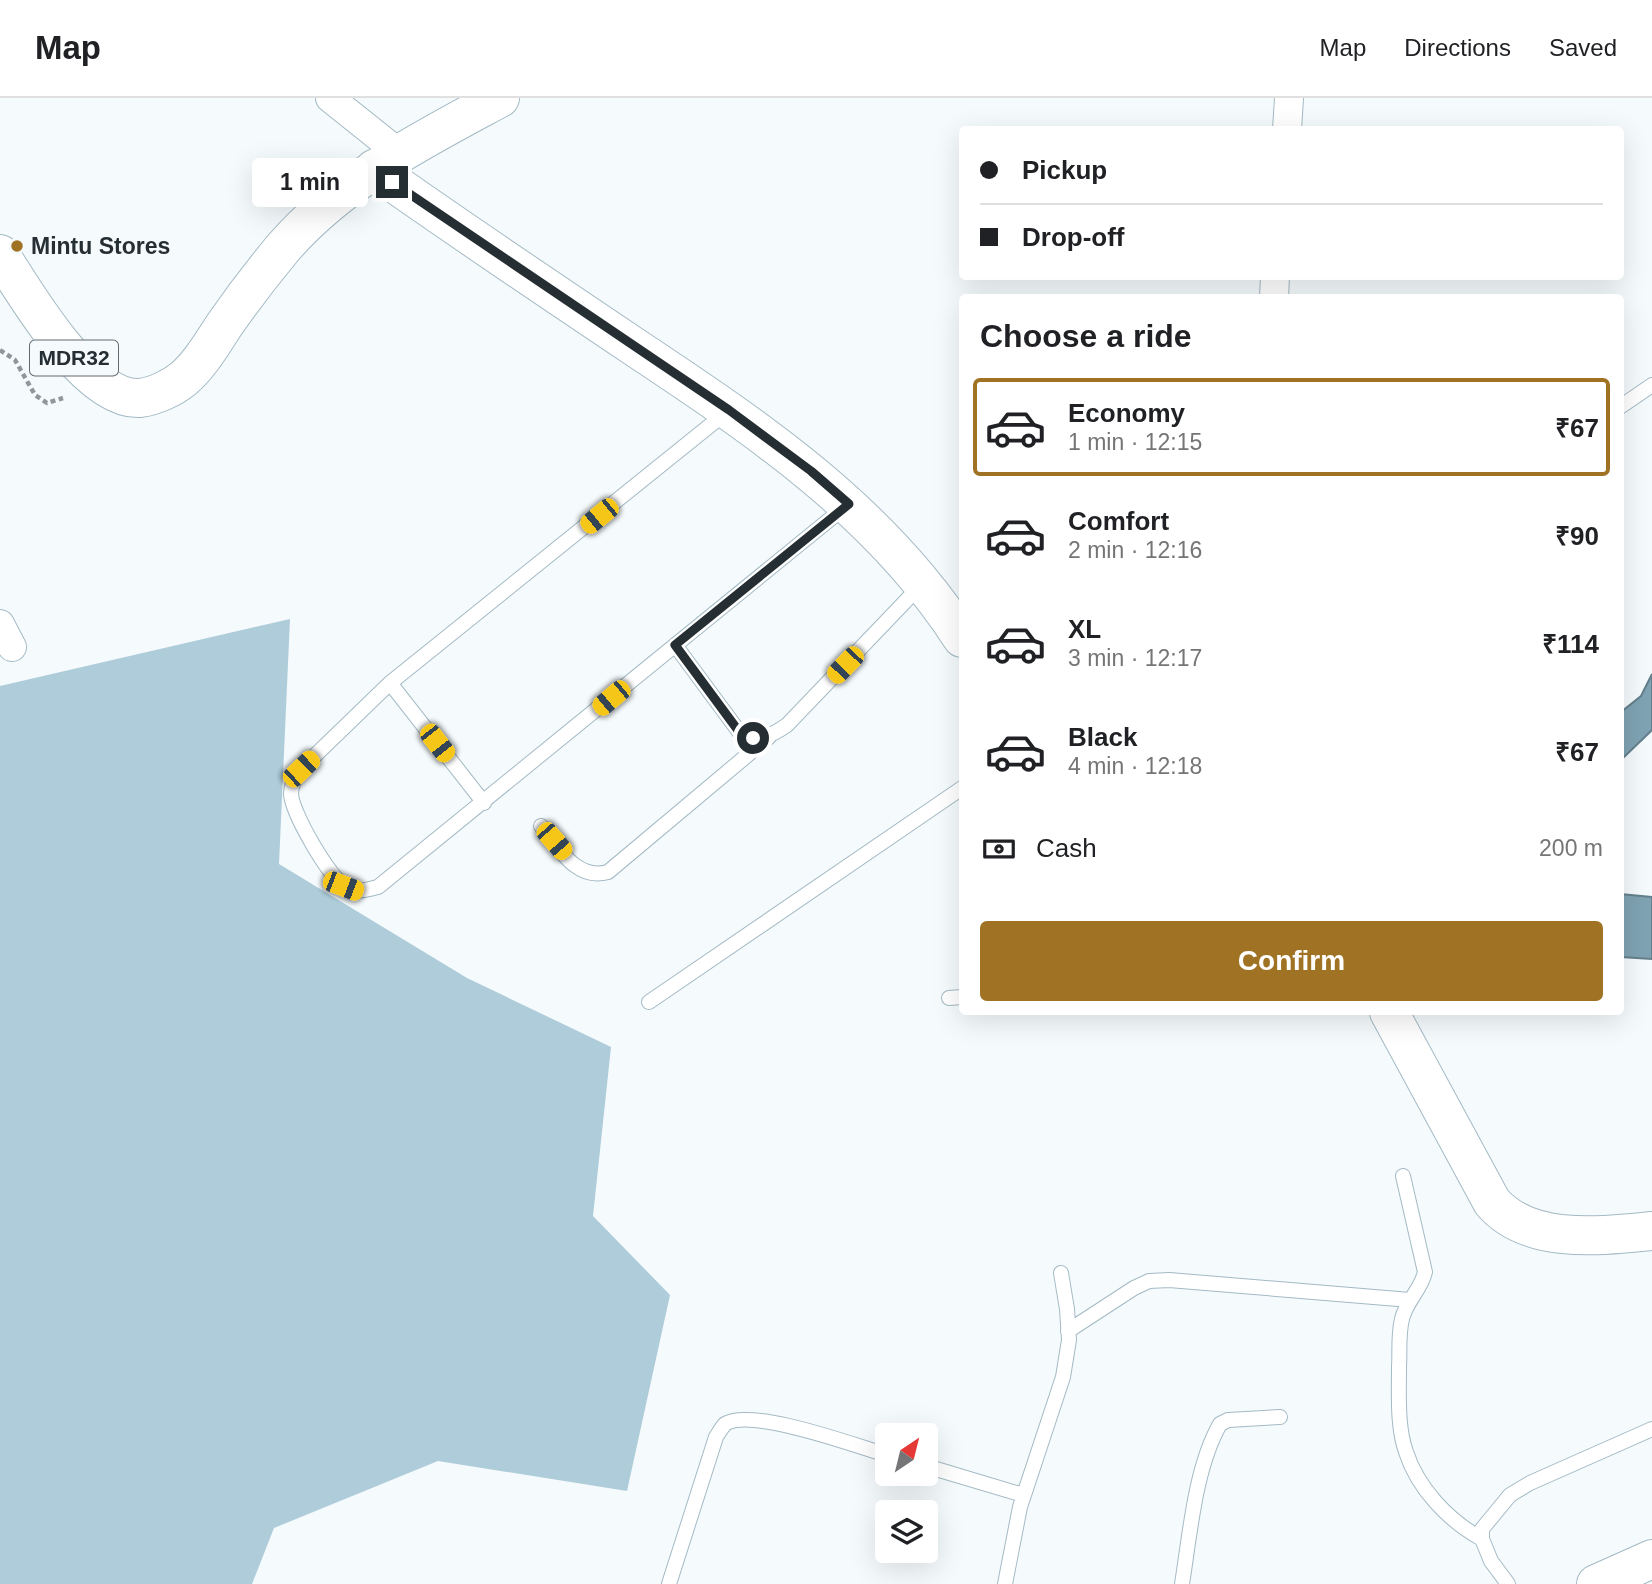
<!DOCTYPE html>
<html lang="en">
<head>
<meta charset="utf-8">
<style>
	body { margin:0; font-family:Arial,sans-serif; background:#f6f6f6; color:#202124; height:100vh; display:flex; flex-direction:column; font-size:26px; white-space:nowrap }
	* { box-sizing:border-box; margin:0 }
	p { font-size:23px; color:#757577 }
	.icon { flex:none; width:38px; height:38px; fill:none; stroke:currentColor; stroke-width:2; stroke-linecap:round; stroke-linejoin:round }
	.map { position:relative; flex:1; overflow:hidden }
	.panel { position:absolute; left:959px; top:196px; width:665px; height:721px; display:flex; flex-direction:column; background:#fff; border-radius:7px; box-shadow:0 7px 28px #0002 }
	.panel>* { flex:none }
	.banner { position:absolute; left:959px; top:28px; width:665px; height:154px; border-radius:7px; box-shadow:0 7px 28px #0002; display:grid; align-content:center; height:154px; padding:0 21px; background:#fff }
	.needle { width:46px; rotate:35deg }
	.fabs { position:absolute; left:875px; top:1325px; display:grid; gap:14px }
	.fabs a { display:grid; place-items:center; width:63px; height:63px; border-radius:7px; background:#fff; box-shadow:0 7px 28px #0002; font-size:35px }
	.end { position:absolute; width:32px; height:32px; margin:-16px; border:9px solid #252e32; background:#fff; box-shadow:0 0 0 4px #fff }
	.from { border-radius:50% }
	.bubble { position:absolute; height:49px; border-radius:7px; background:#fff; box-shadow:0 7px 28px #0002; font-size:23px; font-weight:600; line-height:49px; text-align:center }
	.car { position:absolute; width:21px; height:42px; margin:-21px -10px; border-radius:9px; box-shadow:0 0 5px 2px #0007; background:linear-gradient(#f5c518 24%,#345 0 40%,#f5c518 0 76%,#345 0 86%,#f5c518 0) }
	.banner b { display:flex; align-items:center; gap:24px; height:66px; font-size:26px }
	.banner b+b { border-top:2px solid #e0e0e0 }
	.banner i { width:18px; height:18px; background:#202124 }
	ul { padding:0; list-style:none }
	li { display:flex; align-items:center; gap:21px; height:98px; margin:0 14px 10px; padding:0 7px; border:4px solid transparent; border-radius:7px }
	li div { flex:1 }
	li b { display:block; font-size:26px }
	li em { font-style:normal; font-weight:600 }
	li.on { border-color:#9f7323 }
	li>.icon { width:63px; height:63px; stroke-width:1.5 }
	h2 { padding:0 21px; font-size:32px; line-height:84px }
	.pay { display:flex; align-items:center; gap:18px; height:77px; padding:0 21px; font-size:26px }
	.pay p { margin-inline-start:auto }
	.action { display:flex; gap:14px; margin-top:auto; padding:14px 21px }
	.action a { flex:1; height:80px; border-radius:7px; background:#9f7323; color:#fff; font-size:28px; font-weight:600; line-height:80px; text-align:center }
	header { display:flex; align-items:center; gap:42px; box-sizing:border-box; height:98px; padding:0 35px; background:#fff; border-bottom:2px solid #e0e0e0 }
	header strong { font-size:33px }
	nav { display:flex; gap:38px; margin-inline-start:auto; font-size:24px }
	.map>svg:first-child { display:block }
</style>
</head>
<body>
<header>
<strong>Map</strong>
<nav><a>Map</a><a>Directions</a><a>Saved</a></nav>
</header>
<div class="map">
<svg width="1652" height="1486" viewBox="0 0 1652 1486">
	<rect width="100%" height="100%" fill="#f5fafc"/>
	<path fill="#aeccda" d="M290 521 279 766 467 880 611 949 593 1118 670 1197 627 1393 438 1363 274 1430 252 1486H0V588Z"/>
	<path fill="#7fa3b3" stroke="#64808c" stroke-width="2" d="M1652 576V632L1621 662V614L1641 598Z
		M1620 796 1652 799V861L1621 859Z"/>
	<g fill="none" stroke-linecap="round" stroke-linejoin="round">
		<defs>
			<path id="lane" d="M1620 309 1652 287
				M728 313 390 585 301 671C296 678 291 686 291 696 292 715 330 781 346 789 358 795 366 792 378 789L845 409
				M675 547 740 635C760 643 770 639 787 627L921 487
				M390 585 484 705
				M541 728C559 750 576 783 608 774L769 639
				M949 900 962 899
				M649 904 962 690
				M1403 1078 1425 1174C1421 1192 1406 1203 1402 1221 1398 1237 1400 1254 1399 1269 1399 1296 1397 1329 1406 1354 1418 1391 1449 1423 1482 1441
				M1068 1233 1134 1190 1149 1183 1169 1182 1410 1202
				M926 1368 1023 1397
				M669 1486 716 1339C718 1336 722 1329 725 1326 751 1309 856 1348 887 1357
				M1005 1486 1020 1409 1063 1279 1069 1242 1067 1211 1061 1175
				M1182 1486C1190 1436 1195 1370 1220 1326L1228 1322 1280 1319
				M1508 1486 1491 1463 1482 1441V1431L1510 1397 1530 1385 1652 1331"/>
			<path id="street" d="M330 0 400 56
				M1287 32 1289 0
				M1274 200 1275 178
				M0 526 12 549"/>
			<path id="secondary" d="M374 71C460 132 548 191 636 250 758 331 881 414 962 540
				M1389 914 1492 1104C1529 1147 1600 1138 1652 1133
				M1596 1486 1652 1461"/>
			<path id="primary" d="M0 156C25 195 88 304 140 300 155 298 172 290 183 281 200 267 213 244 225 226 243 200 263 174 283 150 342 82 422 42 500 0"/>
		</defs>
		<use href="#lane" stroke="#a3bac5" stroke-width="16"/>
		<use href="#street" stroke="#a3bac5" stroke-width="30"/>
		<use href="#secondary" stroke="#a3bac5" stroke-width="40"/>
		<use href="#primary" stroke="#a3bac5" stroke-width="40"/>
		<path stroke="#90979a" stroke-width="4.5" stroke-dasharray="5 3.5" stroke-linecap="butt" d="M0 252 15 262 35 297 47 305 63 300"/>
		<use href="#lane" stroke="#fff" stroke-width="14"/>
		<use href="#street" stroke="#fff" stroke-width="28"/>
		<use href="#secondary" stroke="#fff" stroke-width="38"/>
		<use href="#primary" stroke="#fff" stroke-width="38"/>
	</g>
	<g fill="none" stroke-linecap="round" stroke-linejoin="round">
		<path stroke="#252e32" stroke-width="9" d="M392 84 729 312 811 373 849 406 675 547 740 635 753 640"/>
	</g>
	<circle fill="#9f7323" stroke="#f5fafc" stroke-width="2.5" cx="17" cy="148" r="7"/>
	<g text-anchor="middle" stroke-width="7" stroke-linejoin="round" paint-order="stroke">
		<rect fill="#f5fafc" stroke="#636b6f" stroke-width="2" x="30" y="242.5" width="88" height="35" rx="5"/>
		<g font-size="21" font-weight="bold" fill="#252e32">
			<text x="74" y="267">MDR32</text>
		</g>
		<g font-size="23" font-weight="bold" fill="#252e32" stroke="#f5fafc" text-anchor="start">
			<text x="31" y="156">Mintu Stores</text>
		</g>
	</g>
</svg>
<div class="fabs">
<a><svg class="needle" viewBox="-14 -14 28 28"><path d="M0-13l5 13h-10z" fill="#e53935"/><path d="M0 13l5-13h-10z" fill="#757577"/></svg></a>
<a><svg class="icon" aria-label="layers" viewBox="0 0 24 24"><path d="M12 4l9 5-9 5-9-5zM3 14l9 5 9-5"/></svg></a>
</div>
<i class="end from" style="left:753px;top:640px"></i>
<i class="end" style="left:392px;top:84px"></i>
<div class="bubble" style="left:252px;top:60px;width:116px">1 min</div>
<i class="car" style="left:599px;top:418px;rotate:231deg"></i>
<i class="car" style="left:845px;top:567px;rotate:224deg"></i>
<i class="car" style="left:611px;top:600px;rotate:230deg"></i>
<i class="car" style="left:437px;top:645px;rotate:142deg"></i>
<i class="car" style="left:301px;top:671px;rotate:46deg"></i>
<i class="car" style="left:554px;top:743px;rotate:139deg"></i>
<i class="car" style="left:343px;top:788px;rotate:111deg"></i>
<div class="banner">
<b><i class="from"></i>Pickup</b>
<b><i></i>Drop-off</b>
</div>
<section class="panel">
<h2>Choose a ride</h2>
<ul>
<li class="on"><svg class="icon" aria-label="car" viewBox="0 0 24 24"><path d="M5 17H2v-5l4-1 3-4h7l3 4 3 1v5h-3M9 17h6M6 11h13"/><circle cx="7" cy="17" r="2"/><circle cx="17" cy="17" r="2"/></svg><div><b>Economy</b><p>1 min · 12:15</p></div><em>₹67</em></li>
<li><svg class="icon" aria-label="car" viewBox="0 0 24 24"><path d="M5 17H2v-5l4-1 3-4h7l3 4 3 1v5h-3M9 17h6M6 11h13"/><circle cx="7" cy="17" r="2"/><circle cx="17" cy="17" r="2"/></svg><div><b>Comfort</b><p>2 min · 12:16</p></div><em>₹90</em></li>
<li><svg class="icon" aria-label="car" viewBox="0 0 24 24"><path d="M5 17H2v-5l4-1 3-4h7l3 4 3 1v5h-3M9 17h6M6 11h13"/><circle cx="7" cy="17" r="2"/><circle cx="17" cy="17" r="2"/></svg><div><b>XL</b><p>3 min · 12:17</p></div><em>₹114</em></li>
<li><svg class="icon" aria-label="car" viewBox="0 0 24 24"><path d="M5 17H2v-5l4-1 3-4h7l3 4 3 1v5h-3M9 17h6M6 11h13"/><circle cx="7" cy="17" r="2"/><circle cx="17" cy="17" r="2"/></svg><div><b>Black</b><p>4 min · 12:18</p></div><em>₹67</em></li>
</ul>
<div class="pay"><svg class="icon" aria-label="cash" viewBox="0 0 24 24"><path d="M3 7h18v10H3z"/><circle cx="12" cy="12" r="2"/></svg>Cash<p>200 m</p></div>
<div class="action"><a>Confirm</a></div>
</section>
</div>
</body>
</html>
